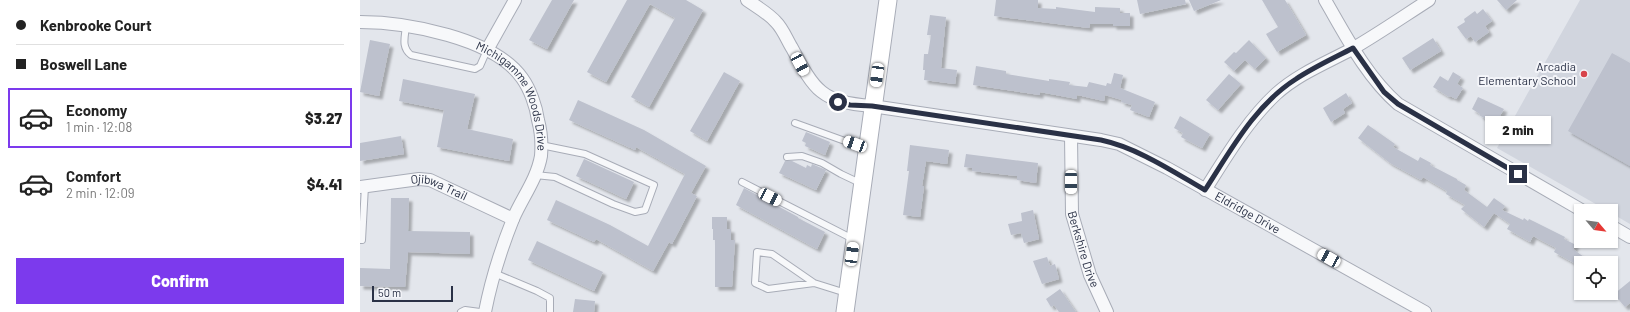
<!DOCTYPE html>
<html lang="en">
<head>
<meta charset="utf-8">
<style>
	body { margin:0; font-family:Barlow,sans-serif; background:#f6f6f6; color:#222; height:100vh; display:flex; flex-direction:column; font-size:15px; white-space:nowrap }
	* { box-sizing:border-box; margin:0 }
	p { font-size:13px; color:#767676 }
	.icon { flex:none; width:22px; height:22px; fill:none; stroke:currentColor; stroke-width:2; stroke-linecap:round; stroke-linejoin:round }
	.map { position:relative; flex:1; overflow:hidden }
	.drawer { display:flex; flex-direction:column; background:#fff; width:360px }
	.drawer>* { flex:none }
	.hud { display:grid; align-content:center; height:88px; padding:0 16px; background:#fff }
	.needle { width:26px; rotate:119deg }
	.controls { position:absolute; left:1214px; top:204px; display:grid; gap:8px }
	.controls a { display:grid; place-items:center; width:44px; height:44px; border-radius:0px; background:#fff; box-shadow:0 1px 3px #0004; font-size:20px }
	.scale { position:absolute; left:12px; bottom:10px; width:81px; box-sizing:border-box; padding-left:4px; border:2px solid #2a3146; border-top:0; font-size:11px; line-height:14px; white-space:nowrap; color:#2a3146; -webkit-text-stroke:3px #f4f5f9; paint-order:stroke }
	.end { position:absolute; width:18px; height:18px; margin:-9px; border:5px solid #2a3146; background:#fff; box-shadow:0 0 0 2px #fff }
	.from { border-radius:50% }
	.bubble { position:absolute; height:28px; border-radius:0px; background:#fff; box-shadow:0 1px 3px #0004; font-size:13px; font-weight:800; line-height:28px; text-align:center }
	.car { position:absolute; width:12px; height:24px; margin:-12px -6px; border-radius:5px; box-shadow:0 0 3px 1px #0007; background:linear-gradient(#fff 24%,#345 0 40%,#fff 0 76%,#345 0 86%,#fff 0) }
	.hud b { display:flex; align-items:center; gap:14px; height:38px; font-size:15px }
	.hud b+b { border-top:1px solid #e0e0e0 }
	.hud i { width:10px; height:10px; background:#222 }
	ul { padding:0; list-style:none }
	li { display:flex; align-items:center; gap:12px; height:60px; margin:0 8px 6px; padding:0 8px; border:2px solid transparent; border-radius:0px }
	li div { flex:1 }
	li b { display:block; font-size:15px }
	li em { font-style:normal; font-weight:800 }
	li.on { border-color:#7c3aed }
	li>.icon { width:36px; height:36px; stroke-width:1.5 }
	.button { display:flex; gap:8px; margin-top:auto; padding:8px 16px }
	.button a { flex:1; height:46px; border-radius:0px; background:#7c3aed; color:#fff; font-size:16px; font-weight:800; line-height:46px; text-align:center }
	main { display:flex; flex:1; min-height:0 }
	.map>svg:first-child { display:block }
</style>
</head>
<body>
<main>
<section class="drawer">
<div class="hud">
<b><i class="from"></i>Kenbrooke Court</b>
<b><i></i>Boswell Lane</b>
</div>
<ul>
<li class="on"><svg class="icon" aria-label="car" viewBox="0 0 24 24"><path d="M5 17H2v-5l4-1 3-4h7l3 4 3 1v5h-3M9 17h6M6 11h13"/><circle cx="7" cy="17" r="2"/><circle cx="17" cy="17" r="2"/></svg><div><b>Economy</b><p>1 min · 12:08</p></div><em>$3.27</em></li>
<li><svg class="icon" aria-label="car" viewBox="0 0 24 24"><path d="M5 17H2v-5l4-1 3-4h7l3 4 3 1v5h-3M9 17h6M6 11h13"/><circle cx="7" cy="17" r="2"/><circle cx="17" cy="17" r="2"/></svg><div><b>Comfort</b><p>2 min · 12:09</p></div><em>$4.41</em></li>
</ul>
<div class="button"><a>Confirm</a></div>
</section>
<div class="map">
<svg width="1270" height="312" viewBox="0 0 1270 312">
	<defs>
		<filter id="shadow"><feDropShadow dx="3.5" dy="3.5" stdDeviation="1" flood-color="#0004"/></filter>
	</defs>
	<rect width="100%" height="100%" fill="#e3e6ec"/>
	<path fill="#d1d5de" d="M1220 0H1270V224L1251 213V211H1248L1137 148Z"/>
	<path fill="#bdc1cd" filter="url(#shadow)" d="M192 0H214L187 49 169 40Z
		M267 0H326L343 10 289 107 271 97 315 18 290 4 246 82 227 72Z
		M636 0H678V8L696 9V7L735 12V7L760 8V13H770V26H753V24H730L729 28 634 16Z
		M777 0H825L826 4 780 14Z
		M829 0H861L834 11Z
		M902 0H925L946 35 917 52 906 34 918 27Z
		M1137 0H1157L1146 10Z
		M1123 9 1132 21 1125 26 1129 32 1115 42 1111 36 1106 39 1097 27 1105 22 1104 19 1115 11 1117 14Z
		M570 15 586 17 581 68 597 70 595 84 564 80 565 70H563L564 54H568L571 35H567Z
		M1073 38 1081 51 1050 70 1042 58Z
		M10 40 30 44 19 96 0 92Z
		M889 40 906 58 895 69 885 60 874 71 864 62 874 52 876 53Z
		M1252 53 1270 63V166L1208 131Z
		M616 66 646 71V74L689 81V79L710 82 709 85 727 87 729 82 746 86 747 83 751 84 754 73 763 75 760 88 795 102 789 117 770 110 772 105 761 102 762 100 745 95 744 101 717 95V99L680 92V95L613 85Z
		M364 72 380 81 347 141 330 131Z
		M1093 72 1101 77 1097 84 1103 88 1096 99 1090 96 1089 97 1073 87 1080 76 1088 81Z
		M869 74 881 84 858 110 846 100Z
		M43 79 115 94 107 129 153 139 149 161 77 147 84 110 39 101Z
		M986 93 992 103 983 109 985 113 971 122 963 108Z
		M1118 97 1144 109 1135 124 1119 115 1120 114 1112 109Z
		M218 100 284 130 346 166 331 193 337 196 312 244 309 242 293 271 236 239 234 242 187 220 196 200 250 225 288 246 325 174 276 147 275 150 209 120Z
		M820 116 850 134 842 148 821 137 823 133 814 128Z
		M1008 125 1035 144 1033 147 1058 161 1060 157 1071 163 1070 165 1097 179V180L1106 185 1104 190 1127 207 1134 198 1145 206 1142 210 1163 220 1164 218 1168 221 1169 219 1205 237 1204 239 1216 245 1213 249 1232 263H1221V267L1194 252 1196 248 1173 236 1170 242 1147 229 1150 224 1134 213 1124 227 1101 209 1105 205 1086 194 1087 191 1063 177 1061 180 1030 163 998 138Z
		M446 132 470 142 465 155 445 146 446 143 442 141Z
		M41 136 44 154 0 161V143Z
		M550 145 589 150 587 164 566 161 562 186H564L560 217 543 215 549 171H547Z
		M606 154 678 163 676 183 657 180V176L612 171V168L604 167Z
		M224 159 274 182 266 199 216 176Z
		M425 161H432L446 168 447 165 451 167 452 164 466 170 456 190 419 173Z
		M384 188 438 217V218L465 232 457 249 376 205Z
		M31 198H49L48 231 110 232V254L48 252 45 287 0 286V268L30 269Z
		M673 210 679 239 664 243 661 233 651 235 648 224 662 221 661 213Z
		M352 217H367V229H371V240H375L372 287H355V240H353V229H352Z
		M177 241 243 272 234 291 168 260Z
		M687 257 690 266 695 264 699 279 682 284 673 261Z
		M1270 281V303L1265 307 1254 294Z
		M700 289 716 312H699L694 305 691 307 686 299Z
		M215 299 235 301 234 312H213Z"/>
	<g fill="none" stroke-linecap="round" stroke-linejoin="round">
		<defs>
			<path id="lane" d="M46 26C45 37 41 47 51 55L115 69 120 66 127 50
				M435 123 507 149
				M427 157 442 156 462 163 481 174 500 183
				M175 175 195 177 253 204 275 212 285 210 294 185 225 154 181 145
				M382 182 493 239
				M0 240H2L5 186
				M134 273 177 291 190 298V312
				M454 283 408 289 395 283 397 252 412 254 454 283 486 293
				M101 312 105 310 120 312"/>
			<g id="street">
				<path id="s1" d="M387 0C397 7 408 13 416 22 423 29 427 40 432 48 455 91 461 102 512 106L741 140 759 144 807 168 1065 312"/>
				<path d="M965 0C986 36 1006 76 1038 104L1223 211"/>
				<path id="s2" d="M0 22C46 22 134 38 162 78 170 89 176 106 178 120 181 131 182 144 181 156 177 179 162 198 153 219 141 249 131 281 125 312"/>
				<path d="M127 50 155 0"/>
				<path id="s3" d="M711 136 712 214 730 275 747 312"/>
				<path id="s4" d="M0 187 59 179 70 180 153 219"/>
				<path d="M845 190C866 157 887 121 916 94 938 74 966 63 992 49 1018 34 1044 16 1069 0"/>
				<path d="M1251 226 1270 237"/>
			</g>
			<path id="secondary" d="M485 312 528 0"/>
		</defs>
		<use href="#lane" stroke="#a8acb7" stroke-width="8"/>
		<use href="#street" stroke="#a8acb7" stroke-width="14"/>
		<use href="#secondary" stroke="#a8acb7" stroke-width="19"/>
		<use href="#lane" stroke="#f7f8fa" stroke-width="6"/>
		<use href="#street" stroke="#f7f8fa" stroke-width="12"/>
		<use href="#secondary" stroke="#fff" stroke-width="17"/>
	</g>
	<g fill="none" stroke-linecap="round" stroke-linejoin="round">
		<path stroke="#2a3146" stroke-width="5" d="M478 102 490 105 512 106 741 140C778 148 812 171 845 190 871 150 895 105 936 79 954 67 974 58 993 48L1024 92 1038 104 1158 174"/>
	</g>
	<circle fill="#d7434a" stroke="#f4f5f9" stroke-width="1.5" cx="1224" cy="74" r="4"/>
	<g text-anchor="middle" stroke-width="4" stroke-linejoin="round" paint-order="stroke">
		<g font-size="12" fill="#2a3146" stroke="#f4f5f9" text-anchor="end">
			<text x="1216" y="71">Arcadia<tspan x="1216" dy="14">Elementary School</tspan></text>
		</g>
		<g font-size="12" fill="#2a3146" stroke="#f4f5f9">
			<text dy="4" stroke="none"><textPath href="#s2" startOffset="186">Michigamme Woods Drive</textPath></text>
			<text dy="4" stroke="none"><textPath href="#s4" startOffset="81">Ojibwa Trail</textPath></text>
			<text dy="4" stroke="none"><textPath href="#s1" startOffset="569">Eldridge Drive</textPath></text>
			<text dy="4" stroke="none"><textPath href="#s3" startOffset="115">Berkshire Drive</textPath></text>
		</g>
	</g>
</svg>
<div class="controls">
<a><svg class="needle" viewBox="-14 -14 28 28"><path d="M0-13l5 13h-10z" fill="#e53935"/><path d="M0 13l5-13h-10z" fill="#767676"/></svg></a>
<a><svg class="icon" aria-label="locate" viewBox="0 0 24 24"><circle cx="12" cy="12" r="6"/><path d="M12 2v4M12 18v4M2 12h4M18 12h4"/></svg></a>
</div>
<div class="scale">50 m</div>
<i class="end from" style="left:478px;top:102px"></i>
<i class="end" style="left:1158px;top:174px"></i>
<div class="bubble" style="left:1125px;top:116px;width:66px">2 min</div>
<i class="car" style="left:440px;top:64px;rotate:152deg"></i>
<i class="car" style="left:517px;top:75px;rotate:188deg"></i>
<i class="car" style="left:495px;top:144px;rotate:290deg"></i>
<i class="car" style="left:711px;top:182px;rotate:180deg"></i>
<i class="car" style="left:410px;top:197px;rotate:117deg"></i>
<i class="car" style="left:492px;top:254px;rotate:8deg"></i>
<i class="car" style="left:969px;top:258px;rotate:299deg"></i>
</div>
</main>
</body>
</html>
